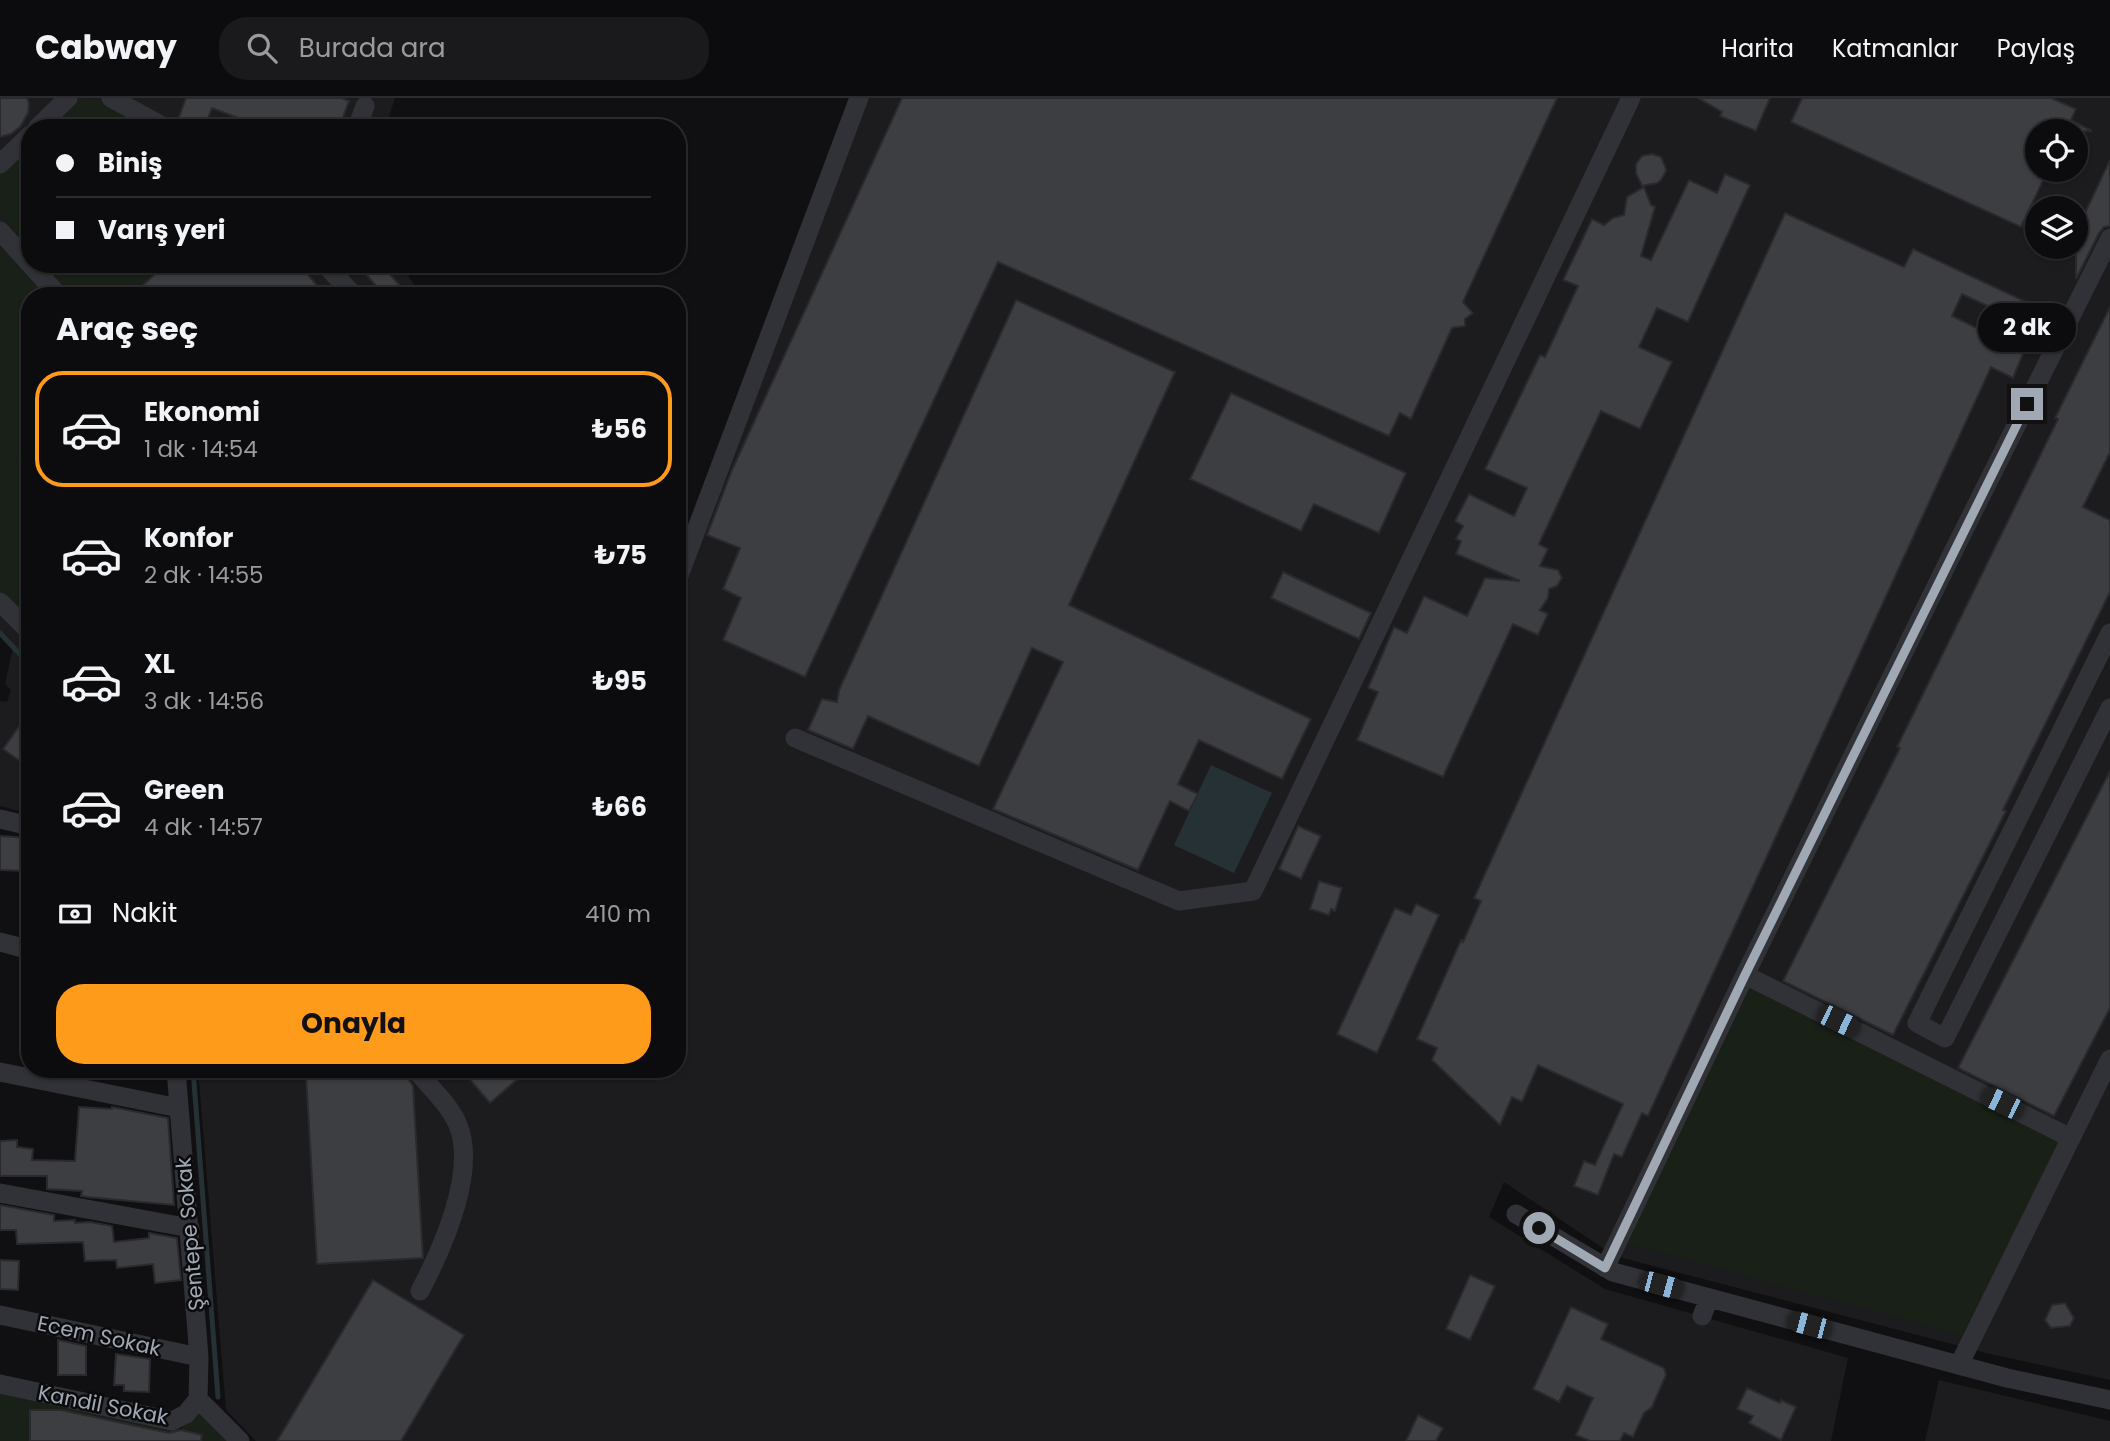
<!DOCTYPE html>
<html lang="tr">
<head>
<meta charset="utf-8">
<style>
	body { margin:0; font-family:Poppins,sans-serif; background:#1a1a1c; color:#f1f3f6; height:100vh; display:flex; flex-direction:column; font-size:26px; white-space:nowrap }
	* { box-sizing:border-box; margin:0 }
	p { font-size:23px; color:#9a9b9e }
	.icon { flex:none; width:38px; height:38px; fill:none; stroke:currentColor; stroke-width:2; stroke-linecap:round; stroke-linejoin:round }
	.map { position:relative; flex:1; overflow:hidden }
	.panel { position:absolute; left:21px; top:189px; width:665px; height:791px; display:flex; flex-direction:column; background:#0c0c0e; border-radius:28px; box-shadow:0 2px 5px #0004,0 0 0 2px #2c2c2e }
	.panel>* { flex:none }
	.hud { position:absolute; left:21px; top:21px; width:665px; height:154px; border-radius:28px; box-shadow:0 2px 5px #0004,0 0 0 2px #2c2c2e; display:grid; align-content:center; height:154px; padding:0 35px; background:#0c0c0e }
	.tools { position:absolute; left:2025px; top:21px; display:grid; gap:14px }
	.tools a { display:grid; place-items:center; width:63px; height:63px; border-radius:50%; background:#0c0c0e; box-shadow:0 2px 5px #0004,0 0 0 2px #2c2c2e; font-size:35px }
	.end { position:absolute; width:32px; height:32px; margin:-16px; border:9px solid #a0a8b4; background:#111; box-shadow:0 0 0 4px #111 }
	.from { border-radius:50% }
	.bubble { position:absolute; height:49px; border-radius:24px; background:#0c0c0e; box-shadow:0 2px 5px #0004,0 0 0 2px #2c2c2e; font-size:23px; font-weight:700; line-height:49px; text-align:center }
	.car { position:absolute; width:21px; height:42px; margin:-21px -10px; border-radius:9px; box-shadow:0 0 5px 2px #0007; background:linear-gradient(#222 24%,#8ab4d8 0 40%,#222 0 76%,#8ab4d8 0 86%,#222 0) }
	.hud b { display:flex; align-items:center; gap:24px; height:66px; font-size:26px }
	.hud b+b { border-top:2px solid #2c2c2e }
	.hud i { width:18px; height:18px; background:#f1f3f6 }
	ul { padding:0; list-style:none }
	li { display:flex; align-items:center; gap:21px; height:116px; margin:0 14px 10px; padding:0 21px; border:4px solid transparent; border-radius:28px }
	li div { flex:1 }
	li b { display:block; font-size:26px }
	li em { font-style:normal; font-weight:700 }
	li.selected { border-color:#ff9b1b }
	li>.icon { width:63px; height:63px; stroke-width:1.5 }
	h2 { padding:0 35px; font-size:32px; line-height:84px }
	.pay { display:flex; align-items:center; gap:18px; height:77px; padding:0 35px; font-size:26px }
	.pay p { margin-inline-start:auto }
	.action { display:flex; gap:14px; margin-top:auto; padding:14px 35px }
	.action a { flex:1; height:80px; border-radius:28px; background:#ff9b1b; color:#111; font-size:28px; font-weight:700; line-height:80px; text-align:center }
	header { display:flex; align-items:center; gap:42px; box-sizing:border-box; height:98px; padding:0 35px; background:#0c0c0e; border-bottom:2px solid #2c2c2e }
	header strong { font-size:33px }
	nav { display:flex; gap:38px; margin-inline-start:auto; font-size:24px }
	.search { width:490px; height:63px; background:#1a1a1c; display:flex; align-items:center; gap:18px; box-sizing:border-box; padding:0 24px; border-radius:28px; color:#9a9b9e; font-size:26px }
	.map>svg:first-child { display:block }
</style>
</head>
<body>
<header>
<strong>Cabway</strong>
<div class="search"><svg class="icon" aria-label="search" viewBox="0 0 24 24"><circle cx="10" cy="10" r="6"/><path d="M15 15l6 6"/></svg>Burada ara</div>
<nav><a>Harita</a><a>Katmanlar</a><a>Paylaş</a></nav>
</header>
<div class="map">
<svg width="2110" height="1343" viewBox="0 0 2110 1343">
	<rect width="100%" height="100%" fill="#101012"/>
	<path fill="#1c1c1f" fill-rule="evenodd" d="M0 0H395L385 30H30V166H400L422 198H30V716L0 708V603L7 604 11 592 5 586 13 549 0 535Z
		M854 0H2110V1282L1990 1256 1615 1158 1504 1084 1489 1119 1605 1191 1848 1260 1831 1343H256L226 1312 198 971H677V469ZM2037 33H2076V72H2037ZM2037 110H2076V149H2037Z
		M1939 1282 2110 1323V1343H1925Z"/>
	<path fill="#182018" d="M81 0C104 0 128 19 148 30H42L75 1Z
		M30 42V150L0 116V70Z
		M0 148 45 198H30L28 266 30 306 21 313 30 323V347L15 360 30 376V529L0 498Z
		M45 166H166L135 194 138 198H73Z
		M1749 885 2064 1044 1964 1238 1622 1144Z
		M0 1294 181 1331 197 1310 227 1343H0Z"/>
	<path fill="#263136" d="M1211 667 1272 695 1234 775 1174 747Z"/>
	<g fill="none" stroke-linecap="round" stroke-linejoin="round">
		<path stroke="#263136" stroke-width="5" d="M0 535 30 567
			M193 971 218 1299"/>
	</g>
	<path fill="#3c3e42" stroke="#2a2a2e" stroke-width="2" d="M0 0H27L29 6 28 15 20 29 11 36 0 39Z
		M186 0H341L349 3 339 30H265L212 10 204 30H178L177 25Z
		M902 0H1557L1463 204 1473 215 1465 221V228L1452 230 1411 321 1400 315 1389 338 998 164 805 579 723 542 741 500 723 491 740 450 707 437 732 372Z
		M1698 0H1770L1756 33 1720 18 1722 14Z
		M1802 0H2051L2076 11 2071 22 2092 33H2037V72H2048L2021 129 1791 24Z
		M1652 56 1661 59 1665 68 1666 73 1661 82 1657 85 1642 88 1636 75V66L1642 58Z
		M2110 62V128L2104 129 2099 135 2076 181V134Z
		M1725 76 1750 87 1688 224 1657 210 1639 249 1672 264 1640 331 1601 313 1539 446 1548 451 1540 468 1558 472 1562 480 1557 488 1549 491 1548 500 1540 512 1548 516 1538 537 1513 526 1443 679 1357 642 1378 594 1368 590 1394 529 1407 535 1424 498 1467 518 1485 480 1520 483 1456 456 1461 443 1456 441 1463 428 1455 423 1469 396 1514 418 1527 390 1485 371 1540 257 1545 259 1578 188 1563 182 1592 121 1604 127 1613 120 1624 117 1627 99 1644 89 1651 107 1655 109 1641 158 1651 162 1689 82 1717 95Z
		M1785 115 1904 169 1913 151 2041 211 2033 229 1962 196 1952 218 2024 253 2013 280 1991 269 1648 1018 1642 1015 1622 1059 1614 1056 1598 1097 1574 1088 1584 1063 1595 1067 1623 1006 1538 967 1522 1004 1512 999 1500 1027 1432 962 1437 950 1417 941 1461 842 1463 844 1481 803 1474 800Z
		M166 166H279L286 174 299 166 326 198H131Z
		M357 166H381L409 198H385Z
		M1016 202 1175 274 1069 507 1311 621 1282 681 1199 642 1178 686 1198 696 1189 713 1170 703 1138 772 993 711 1063 564 1032 550 979 668 868 618 853 651 808 632 822 601 837 604 839 592Z
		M2110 209V354L2083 409 2110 422V494L2003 712 2006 713 1893 937 1783 883 1900 650 1897 649 2033 372 2058 321 2055 320Z
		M1231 295 1406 375 1379 435 1314 406 1301 433 1190 381Z
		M1283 474 1371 515 1359 541 1271 500Z
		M30 613V670L3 651Z
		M2110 673V910L2054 1018 1958 970Z
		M1298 728 1321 738 1301 781 1279 771Z
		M0 738 29 740 28 773 0 772Z
		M1319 783 1342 790 1335 813 1331 811 1329 817 1310 811Z
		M1416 806 1439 817 1377 955 1337 936 1395 810 1411 817Z
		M461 971H529L490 1005Z
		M403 973 413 988 423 1160 317 1166 306 978Z
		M79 1009 112 1011V1009L168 1020 174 1107 87 1099 81 1098 82 1093 47 1091V1078H0V1043L17 1042V1049L33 1051 32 1062 75 1063Z
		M0 1107 54 1117V1123L75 1122V1125L90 1124 112 1128 114 1144 149 1140V1135L177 1140 181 1182 155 1185 153 1166 117 1170 116 1162 85 1163 83 1144 17 1146 16 1132H0Z
		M0 1162 19 1163 18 1192 0 1191Z
		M1470 1177 1495 1188 1470 1242 1446 1231Z
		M373 1182 464 1237 401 1343H277Z
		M2065 1205 2074 1220 2070 1228 2051 1230 2045 1222 2052 1207Z
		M1571 1209 1608 1226 1601 1241 1664 1270 1666 1277 1652 1309 1644 1315 1633 1339 1624 1335 1620 1343H1590L1576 1337 1593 1300 1567 1288 1559 1304 1533 1291Z
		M58 1242 86 1248V1277H58Z
		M116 1256 150 1261 149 1294 124 1293V1287H114Z
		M1747 1290 1780 1305 1781 1302 1796 1309 1781 1342 1749 1325 1753 1318 1737 1311Z
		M30 1312H61L169 1335 181 1332 202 1337 201 1343H30Z
		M1418 1317 1443 1330 1436 1343H1406Z"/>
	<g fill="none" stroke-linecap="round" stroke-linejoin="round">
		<path stroke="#313237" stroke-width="19" d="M111 0 166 30
			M37 30 68 0
			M357 30 365 8
			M0 66 30 37
			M0 133 30 166
			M30 166 59 198
			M325 166 354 198
			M677 483 859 0
			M0 504 30 534
			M2110 535 1917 925 1945 940 2110 610
			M795 640 1179 803 1253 793 1631 0
			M0 721 30 728
			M0 844 30 852
			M176 971 199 1259 198 1301
			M415 971C429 988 450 1007 458 1027 477 1074 442 1151 420 1193
			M0 974 179 1010
			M2071 1040 1745 877 1956 448 2110 140
			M0 1095 190 1130
			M1516 1116 1613 1174 2007 1280 2110 1302
			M1605 1170 1745 877
			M0 1217 199 1259
			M1702 1218 1709 1200
			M1959 1267 2110 961
			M0 1286 172 1323 186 1316 198 1301
			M198 1301 240 1343"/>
	</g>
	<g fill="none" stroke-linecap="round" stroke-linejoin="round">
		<path stroke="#a0a8b4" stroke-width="9" d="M1539 1130 1605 1170 1745 877 2027 306"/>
	</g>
	<g text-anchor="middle" stroke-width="5" stroke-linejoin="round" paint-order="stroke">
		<g font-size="21" fill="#a0a8b4" stroke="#0b0b0d">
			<text transform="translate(190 1136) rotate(-95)" y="7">Şentepe Sokak</text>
			<text transform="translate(99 1238) rotate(12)" y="7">Ecem Sokak</text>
			<text transform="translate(103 1307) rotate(11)" y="7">Kandil Sokak</text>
		</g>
	</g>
</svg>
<div class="tools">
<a><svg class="icon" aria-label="locate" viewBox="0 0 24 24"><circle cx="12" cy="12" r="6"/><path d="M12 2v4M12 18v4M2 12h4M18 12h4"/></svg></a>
<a><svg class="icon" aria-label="layers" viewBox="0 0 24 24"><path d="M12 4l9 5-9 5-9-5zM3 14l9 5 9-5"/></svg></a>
</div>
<i class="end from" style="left:1539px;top:1130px"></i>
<i class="end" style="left:2027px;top:306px"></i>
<div class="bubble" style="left:1978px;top:205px;width:98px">2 dk</div>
<i class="car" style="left:1838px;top:923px;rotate:116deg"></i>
<i class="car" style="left:2002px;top:1005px;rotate:296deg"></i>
<i class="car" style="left:1661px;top:1187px;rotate:105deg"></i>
<i class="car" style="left:1809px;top:1227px;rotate:285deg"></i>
<div class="hud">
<b><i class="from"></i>Biniş</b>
<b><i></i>Varış yeri</b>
</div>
<section class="panel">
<h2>Araç seç</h2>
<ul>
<li class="selected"><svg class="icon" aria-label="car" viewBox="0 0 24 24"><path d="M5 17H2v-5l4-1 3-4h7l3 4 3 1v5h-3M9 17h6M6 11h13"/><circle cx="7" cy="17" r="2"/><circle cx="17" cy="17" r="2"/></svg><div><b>Ekonomi</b><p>1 dk · 14:54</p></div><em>₺56</em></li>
<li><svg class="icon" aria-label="car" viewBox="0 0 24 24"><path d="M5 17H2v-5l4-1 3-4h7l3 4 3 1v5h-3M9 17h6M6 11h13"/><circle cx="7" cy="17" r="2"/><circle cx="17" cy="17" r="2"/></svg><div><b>Konfor</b><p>2 dk · 14:55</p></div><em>₺75</em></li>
<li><svg class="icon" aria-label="car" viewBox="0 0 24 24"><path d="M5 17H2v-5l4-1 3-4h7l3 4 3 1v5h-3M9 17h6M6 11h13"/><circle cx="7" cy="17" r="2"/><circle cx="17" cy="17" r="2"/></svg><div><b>XL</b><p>3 dk · 14:56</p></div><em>₺95</em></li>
<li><svg class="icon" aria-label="car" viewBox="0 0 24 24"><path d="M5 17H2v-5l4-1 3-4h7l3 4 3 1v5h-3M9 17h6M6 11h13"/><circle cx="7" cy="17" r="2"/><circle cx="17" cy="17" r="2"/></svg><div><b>Green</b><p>4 dk · 14:57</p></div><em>₺66</em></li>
</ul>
<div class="pay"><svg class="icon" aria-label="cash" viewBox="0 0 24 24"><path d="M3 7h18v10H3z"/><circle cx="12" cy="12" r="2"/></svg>Nakit<p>410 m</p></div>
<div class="action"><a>Onayla</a></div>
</section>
</div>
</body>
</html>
